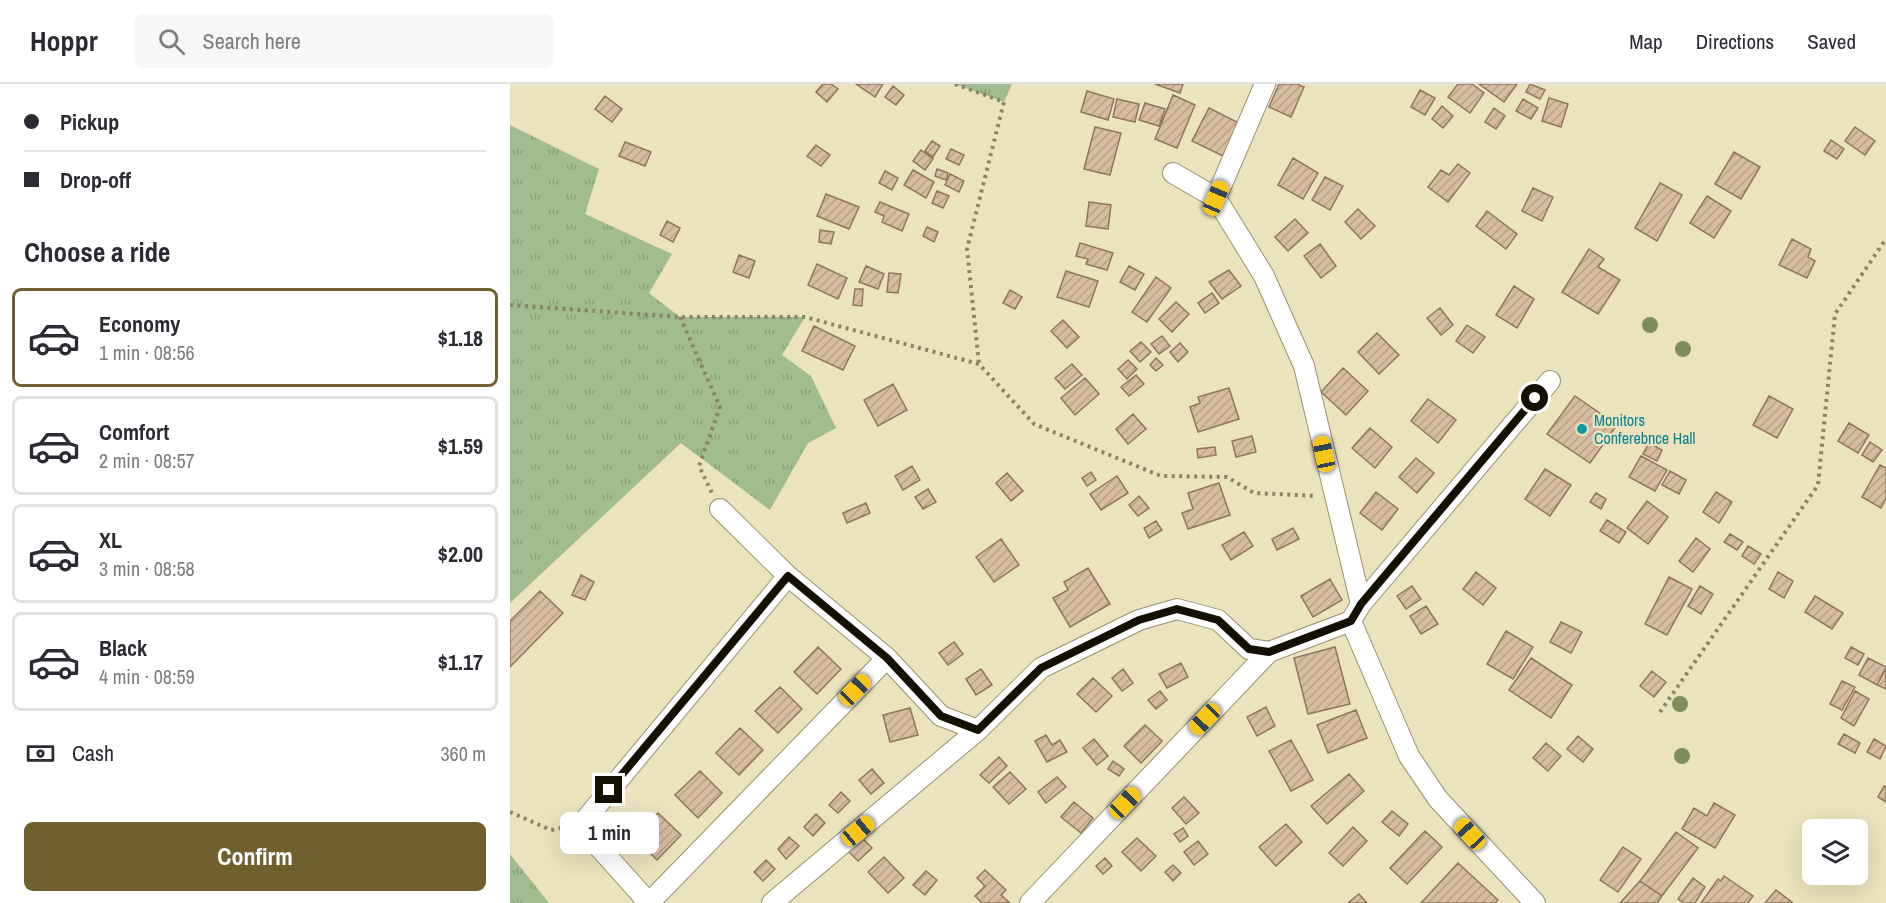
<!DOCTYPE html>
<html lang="en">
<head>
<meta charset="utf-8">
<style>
	body { margin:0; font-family:"Archivo Narrow",sans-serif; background:#f7f7f7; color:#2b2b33; height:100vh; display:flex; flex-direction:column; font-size:22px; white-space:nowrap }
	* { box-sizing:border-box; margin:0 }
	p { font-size:20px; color:#7c7c81 }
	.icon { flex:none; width:33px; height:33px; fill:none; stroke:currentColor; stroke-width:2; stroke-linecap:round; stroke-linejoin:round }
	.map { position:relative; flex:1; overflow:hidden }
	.drawer { display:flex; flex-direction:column; background:#fff; width:510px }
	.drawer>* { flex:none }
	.hud { display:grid; align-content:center; height:132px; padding:0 24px; background:#fff }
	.controls { position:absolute; left:1292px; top:735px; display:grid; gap:12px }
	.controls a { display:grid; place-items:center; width:66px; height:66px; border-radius:9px; background:#fff; box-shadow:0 6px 24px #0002; font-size:30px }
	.end { position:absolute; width:27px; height:27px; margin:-14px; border:8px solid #141004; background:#fff; box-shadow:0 0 0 3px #fff }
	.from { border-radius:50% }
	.bubble { position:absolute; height:42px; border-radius:9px; background:#fff; box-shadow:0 6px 24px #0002; font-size:20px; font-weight:700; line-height:42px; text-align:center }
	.car { position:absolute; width:18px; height:36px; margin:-18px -9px; border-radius:8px; box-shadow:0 0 4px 2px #0007; background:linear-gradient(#f5c518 24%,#345 0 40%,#f5c518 0 76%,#345 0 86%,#f5c518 0) }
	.hud b { display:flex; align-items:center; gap:21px; height:57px; font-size:22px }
	.hud b+b { border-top:2px solid #e1e1e2 }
	.hud i { width:15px; height:15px; background:#2b2b33 }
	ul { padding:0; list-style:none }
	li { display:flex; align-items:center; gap:18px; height:99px; margin:0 12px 9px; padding:0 12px; border:3px solid #e1e1e2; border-radius:9px }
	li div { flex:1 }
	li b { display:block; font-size:22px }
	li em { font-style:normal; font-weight:700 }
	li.active { border-color:#71602e }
	li>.icon { width:54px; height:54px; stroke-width:1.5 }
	h2 { padding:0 24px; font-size:27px; line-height:72px }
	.pay { display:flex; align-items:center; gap:15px; height:66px; padding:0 24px; font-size:22px }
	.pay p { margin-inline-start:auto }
	.button { display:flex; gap:12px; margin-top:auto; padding:12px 24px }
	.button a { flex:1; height:69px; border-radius:9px; background:#71602e; color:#fff; font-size:24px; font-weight:700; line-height:69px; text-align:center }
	header { display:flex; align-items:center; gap:36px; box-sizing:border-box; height:84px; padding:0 30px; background:#fff; border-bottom:2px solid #e1e1e2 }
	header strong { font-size:28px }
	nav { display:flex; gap:33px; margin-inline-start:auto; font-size:21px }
	.search { width:420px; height:54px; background:#f7f7f7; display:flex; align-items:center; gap:15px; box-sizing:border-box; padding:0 21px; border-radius:9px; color:#7c7c81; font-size:22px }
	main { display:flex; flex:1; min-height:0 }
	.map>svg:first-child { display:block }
</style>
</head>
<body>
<header>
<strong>Hoppr</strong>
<div class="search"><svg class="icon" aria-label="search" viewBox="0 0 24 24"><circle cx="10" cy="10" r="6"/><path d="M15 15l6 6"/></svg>Search here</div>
<nav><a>Map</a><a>Directions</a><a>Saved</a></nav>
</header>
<main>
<section class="drawer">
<div class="hud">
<b><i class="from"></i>Pickup</b>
<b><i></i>Drop-off</b>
</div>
<h2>Choose a ride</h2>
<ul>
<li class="active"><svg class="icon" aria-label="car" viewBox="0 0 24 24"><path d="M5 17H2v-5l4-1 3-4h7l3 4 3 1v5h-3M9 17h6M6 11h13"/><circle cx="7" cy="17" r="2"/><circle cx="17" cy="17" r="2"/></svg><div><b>Economy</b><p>1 min · 08:56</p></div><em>$1.18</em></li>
<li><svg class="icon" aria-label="car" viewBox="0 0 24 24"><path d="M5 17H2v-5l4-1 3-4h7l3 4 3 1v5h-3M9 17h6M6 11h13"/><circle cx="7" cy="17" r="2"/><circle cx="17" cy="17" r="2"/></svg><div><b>Comfort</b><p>2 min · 08:57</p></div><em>$1.59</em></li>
<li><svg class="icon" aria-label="car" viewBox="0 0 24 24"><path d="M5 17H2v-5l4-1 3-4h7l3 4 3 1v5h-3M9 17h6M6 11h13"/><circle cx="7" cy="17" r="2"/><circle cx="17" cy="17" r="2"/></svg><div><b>XL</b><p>3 min · 08:58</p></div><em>$2.00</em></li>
<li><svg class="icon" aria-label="car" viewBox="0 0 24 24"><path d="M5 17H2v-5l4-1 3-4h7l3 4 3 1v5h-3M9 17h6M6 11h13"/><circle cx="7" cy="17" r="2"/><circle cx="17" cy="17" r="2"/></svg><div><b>Black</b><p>4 min · 08:59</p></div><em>$1.17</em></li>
</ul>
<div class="pay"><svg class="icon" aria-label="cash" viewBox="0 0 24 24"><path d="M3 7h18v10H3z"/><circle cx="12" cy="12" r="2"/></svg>Cash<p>360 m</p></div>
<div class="button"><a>Confirm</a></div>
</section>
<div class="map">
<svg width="1376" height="819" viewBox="0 0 1376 819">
	<defs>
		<pattern id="grass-tufts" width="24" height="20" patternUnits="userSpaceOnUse" patternTransform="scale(1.5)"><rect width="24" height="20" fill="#a0bc90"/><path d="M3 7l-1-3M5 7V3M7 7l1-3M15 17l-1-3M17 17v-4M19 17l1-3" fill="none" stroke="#89a17b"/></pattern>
		<pattern id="building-hatch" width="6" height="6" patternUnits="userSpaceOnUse" patternTransform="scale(1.5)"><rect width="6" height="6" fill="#d8bca2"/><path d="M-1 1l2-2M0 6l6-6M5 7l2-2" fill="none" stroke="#b8a18a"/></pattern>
	</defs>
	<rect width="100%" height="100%" fill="#ebe2be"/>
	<path fill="url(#grass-tufts)" d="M445 0H502L494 18Z
		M0 41 89 85 75 130 162 170 139 209 170 233H295L272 271 301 292 326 344 298 359 260 426 171 359 0 519Z
		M0 770 39 819H0Z"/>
	<path fill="url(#building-hatch)" stroke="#90765d" stroke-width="1.5" d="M313 0H321L328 5 317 18 306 8Z
		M346 0H373L365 13Z
		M645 0H673L670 9Z
		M769 0H787L794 3 781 33 759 23Z
		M948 0H962L974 9 960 29 938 13Z
		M969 0H1007L994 18Z
		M1020 0 1035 6 1030 15 1016 8Z
		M383 2 394 11 386 21 375 13Z
		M910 6 925 14 915 31 901 23Z
		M577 7 604 15 598 36 571 28Z
		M663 11 685 21 667 64 645 55Z
		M95 12 112 25 102 38 85 25Z
		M1039 14 1058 20 1051 43 1032 37Z
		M607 15 629 20 625 38 603 33Z
		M1013 15 1028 24 1021 35 1006 27Z
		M635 19 655 25 649 42 629 36Z
		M932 22 943 32 933 44 922 35Z
		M699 24 729 39 713 72 682 57Z
		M984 24 995 32 986 45 975 38Z
		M585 43 611 49 600 91 574 85Z
		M1345 43 1365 57 1355 71 1335 57Z
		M1321 56 1334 65 1327 75 1314 67Z
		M422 57 430 62 423 73 415 67Z
		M115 58 141 68 135 82 109 72Z
		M306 61 320 71 311 82 297 72Z
		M441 65 454 71 449 81 436 75Z
		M411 66 423 75 415 86 403 77Z
		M1224 68 1250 83 1231 115 1205 100Z
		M783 74 808 89 793 115 768 101Z
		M948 80 960 89 938 118 918 103 931 86 939 91Z
		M427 85 438 89 436 96 425 92Z
		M403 86 424 98 416 114 394 101Z
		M375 87 388 94 382 106 369 99Z
		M440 90 454 97 449 108 435 101Z
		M815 93 833 102 820 126 802 116Z
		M1150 99 1172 111 1147 157 1125 144Z
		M1023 104 1043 113 1032 137 1012 127Z
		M427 107 439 112 433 124 422 119Z
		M316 110 349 123 339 145 307 132Z
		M1197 112 1221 127 1204 154 1180 139Z
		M370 118 399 130 392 147 372 138 374 132 365 128Z
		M579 118 601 121 598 145 576 142Z
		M848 125 865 142 851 155 835 138Z
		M977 127 1007 150 996 165 966 142Z
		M785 135 798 149 778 167 765 153Z
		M157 137 170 144 163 158 150 151Z
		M417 143 428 148 424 158 413 152Z
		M310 146 324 148 321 160 309 158Z
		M1282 155 1301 165 1298 173 1305 177 1297 194 1269 181Z
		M570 159 603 169 597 186 576 180 578 175 566 172Z
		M810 160 826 182 811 194 794 172Z
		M1079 165 1094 175 1088 183 1110 196 1088 230 1052 208Z
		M229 171 245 177 239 194 223 188Z
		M307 180 337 194 328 215 298 201Z
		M356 182 374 190 368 205 349 198Z
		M619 182 634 190 625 206 610 198Z
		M719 186 731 202 712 215 699 198Z
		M556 187 588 197 579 223 547 213Z
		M379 189 391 190 388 209 377 208Z
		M646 193 661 204 637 238 622 228Z
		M1004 202 1024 215 1007 244 986 231Z
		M345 205H353L352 222 343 221Z
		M500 206 512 213 505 225 493 219Z
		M702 209 709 219 695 229 688 219Z
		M666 218 679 230 662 248 649 235Z
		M930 224 943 241 931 251 917 234Z
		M553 236 569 253 557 264 541 247Z
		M957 241 975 253 963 269 946 257Z
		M304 242 345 262 333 286 292 267Z
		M867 249 889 271 869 290 848 268Z
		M652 252 660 262 649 270 641 260Z
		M631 258 641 268 630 278 620 267Z
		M670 259 678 268 668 278 660 268Z
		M646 274 653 281 646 287 640 281Z
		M618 276 627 285 617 295 608 285Z
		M562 280 572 291 555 305 545 294Z
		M833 284 858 307 836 331 811 308Z
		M626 291 634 300 619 312 611 303Z
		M575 294 589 310 565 331 551 314Z
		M383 300 397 326 368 342 354 316Z
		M719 304 729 335 688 348 680 323 690 319 688 313Z
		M1065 312 1107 341 1080 379 1037 350Z
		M1259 312 1283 325 1267 354 1243 341Z
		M918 315 946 336 928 359 901 337Z
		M623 330 636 345 618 360 606 345Z
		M1339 339 1359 351 1348 369 1328 357Z
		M860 344 882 363 865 384 842 364Z
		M742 352 746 368 726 373 722 357Z
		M1360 358 1372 366 1363 378 1352 371Z
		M1139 359 1152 366 1147 377 1133 370Z
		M705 363 706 371 688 374 687 365Z
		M1131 372 1157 386 1145 407 1119 393Z
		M906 374 924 389 907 409 889 393Z
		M1370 381 1376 384V414L1371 424 1352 413Z
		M402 382 410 396 393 406 385 392Z
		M1035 385 1061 401 1040 432 1015 415Z
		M1160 387 1176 396 1169 410 1152 401Z
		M581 388 586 396 577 402 572 394Z
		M497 389 513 407 501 417 486 399Z
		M607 392 618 409 591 426 580 410Z
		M709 399 720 431 678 445 672 429 683 425 678 409Z
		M418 405 426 418 413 425 405 413Z
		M866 408 888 425 872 446 850 429Z
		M1206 408 1222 418 1209 439 1193 428Z
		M1086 409 1096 415 1091 425 1080 418Z
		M629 412 639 424 628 432 619 421Z
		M1137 417 1158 433 1138 460 1117 444Z
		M356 419 360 429 337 439 333 429Z
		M1097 436 1116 448 1109 459 1090 447Z
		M646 437 652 446 639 454 634 444Z
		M783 444 789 455 767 466 762 455Z
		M734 448 743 462 721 476 712 461Z
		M1220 450 1233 458 1227 466 1214 458Z
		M1186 454 1200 465 1183 488 1169 477Z
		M491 455 509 481 484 498 466 473Z
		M1238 462 1251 470 1244 480 1232 472Z
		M578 484 600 520 560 543 543 514 558 506 554 498Z
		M966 488 986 504 973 521 953 505Z
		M1268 488 1283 497 1274 514 1259 505Z
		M71 491 84 498 75 516 62 511Z
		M1159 493 1182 505 1157 551 1135 540Z
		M820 495 832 516 803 533 791 512Z
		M902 502 911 515 896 525 887 512Z
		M1190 502 1203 510 1191 530 1178 522Z
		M30 507 53 529 0 583V537Z
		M1305 512 1333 529 1322 545 1295 528Z
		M916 522 928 540 911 550 900 532Z
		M1051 538 1072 548 1061 569 1040 558Z
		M996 547 1023 563 1003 595 977 580Z
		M444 558 453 570 438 581 429 569Z
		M308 563 331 585 307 610 284 588Z
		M825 563 840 620 798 630 784 574Z
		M1341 563 1354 570 1348 581 1335 574Z
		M1021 574 1062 601 1041 634 999 606Z
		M1358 574 1376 583 1367 601 1349 591Z
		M671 579 678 593 657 604 649 590Z
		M1376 584V605L1367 601Z
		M471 585 482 601 466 611 456 595Z
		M613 585 623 599 612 607 602 594Z
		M1142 587 1156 598 1144 613 1130 602Z
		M583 594 602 612 586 628 567 610Z
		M1332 597 1345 603 1332 626 1320 620Z
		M270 603 292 625 268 649 245 627Z
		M650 607 657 616 646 625 638 616Z
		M1345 607 1359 615 1344 642 1331 634Z
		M756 623 765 642 747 652 737 633Z
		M400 624 408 651 380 658 373 631Z
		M846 626 857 654 818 669 807 641Z
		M635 641 652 657 631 679 614 662Z
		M230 644 253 666 229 691 206 669Z
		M1334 650 1350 659 1345 669 1328 660Z
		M536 651 542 661 550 656 557 668 537 678 525 657Z
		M1068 652 1083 665 1073 678 1057 665Z
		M584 655 598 672 587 681 573 664Z
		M1364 655 1376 662 1370 675 1357 668Z
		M781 656 803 696 781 707 759 667Z
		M1036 659 1051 672 1038 687 1023 674Z
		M489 673 497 682 479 699 470 691Z
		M603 677 614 685 609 692 598 685Z
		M362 685 374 699 361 710 349 696Z
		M190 687 212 709 188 734 165 711Z
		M500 688 516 705 499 720 483 703Z
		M839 690 854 707 817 740 801 722Z
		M547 693 556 703 536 719 528 708Z
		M1374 702 1376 703V718L1368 713Z
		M331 708 340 717 328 729 319 721Z
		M674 713 689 729 676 740 662 724Z
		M564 718 583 734 571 749 551 733Z
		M1204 719 1225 731 1205 764 1172 745 1184 724 1197 732Z
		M882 727 898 740 889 752 872 738Z
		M148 729 171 751 147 776 124 753Z
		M306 730 315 739 303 752 294 743Z
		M776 740 792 758 766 782 749 763Z
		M843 743 857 757 833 782 819 769Z
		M673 744 678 752 670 758 664 750Z
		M915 747 932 763 897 800 880 784Z
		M1166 748 1188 764 1152 812 1130 797Z
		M279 753 289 762 276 775 268 765Z
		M352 754 362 764 348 777 338 767Z
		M627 754 646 772 631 787 612 768Z
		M688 757 698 770 684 781 674 768Z
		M1113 763 1131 775 1108 808 1090 796Z
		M374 773 394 794 378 809 358 788Z
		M595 774 602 782 593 790 586 782Z
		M256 776 265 785 253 797 244 788Z
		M948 779 988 816 985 819H911Z
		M663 781 671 789 663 797 655 788Z
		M475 786 496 806 491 811 500 819H472L465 812 475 802 467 794Z
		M416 787 427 796 415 811 403 801Z
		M1214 792 1243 812 1238 819H1191L1208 795 1211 797Z
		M1183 794 1195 803 1185 819H1174L1168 815Z
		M1130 797 1152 812 1147 819H1110Z
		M1266 806 1283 819H1255Z
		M849 810 857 819H838Z"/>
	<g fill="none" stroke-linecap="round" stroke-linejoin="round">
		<defs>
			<path id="street" d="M663 89 706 114 754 192 794 282 851 520 841 537 899 672 928 715 1025 819
				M706 114 755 0
				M210 425 278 492 377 574 431 632 468 646 531 584 629 536 667 525 708 536 739 565 759 568
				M851 520 1040 297
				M139 819 70 742 278 492
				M139 819 377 574
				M262 819 468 646
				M520 819 759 568 841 537"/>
		</defs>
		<use href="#street" stroke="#99906f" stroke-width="22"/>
		<path stroke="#8a836a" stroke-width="4" stroke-dasharray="3 4.5" stroke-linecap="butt" d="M445 0 494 18 457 165 469 280
			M0 221 170 233H295L469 280 524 340 651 392 717 393 744 409 807 412
			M170 233 210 323 189 382 202 409
			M1150 628 1308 401 1325 230 1376 155
			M0 728 41 746 51 744"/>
		<use href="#street" stroke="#fff" stroke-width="20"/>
	</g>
	<g fill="#7e8d59">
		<circle cx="1140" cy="241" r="8"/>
		<circle cx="1173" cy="265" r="8"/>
		<circle cx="1170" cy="620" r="8"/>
		<circle cx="1172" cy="672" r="8"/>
	</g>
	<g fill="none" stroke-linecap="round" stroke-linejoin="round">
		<path stroke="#141004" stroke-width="8" d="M99 706 278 492 377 574 431 632 468 646 531 584 629 536 667 525 708 536 739 565 759 568 841 537 851 520 1025 314"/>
	</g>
	<circle fill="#0f9aa8" stroke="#ebe2be" stroke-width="2" cx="1072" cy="345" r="6"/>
	<g text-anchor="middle" stroke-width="4.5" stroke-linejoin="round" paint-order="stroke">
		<g font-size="16" fill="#0d838f" stroke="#ebe2be" text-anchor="start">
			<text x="1084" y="342">Monitors<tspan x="1084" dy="18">Conferebnce Hall</tspan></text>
		</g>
	</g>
</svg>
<div class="controls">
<a><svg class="icon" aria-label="layers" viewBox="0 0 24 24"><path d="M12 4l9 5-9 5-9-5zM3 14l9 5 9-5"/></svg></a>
</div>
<i class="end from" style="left:1025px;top:314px"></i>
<i class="end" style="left:99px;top:706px"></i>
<div class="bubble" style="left:50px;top:728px;width:99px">1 min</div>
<i class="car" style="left:706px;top:114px;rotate:23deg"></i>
<i class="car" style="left:814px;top:370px;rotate:348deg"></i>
<i class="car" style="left:345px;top:606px;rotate:44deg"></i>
<i class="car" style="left:695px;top:635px;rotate:224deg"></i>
<i class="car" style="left:615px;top:719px;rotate:44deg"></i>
<i class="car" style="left:348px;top:747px;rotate:50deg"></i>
<i class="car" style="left:960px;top:750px;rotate:317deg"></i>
</div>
</main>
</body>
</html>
